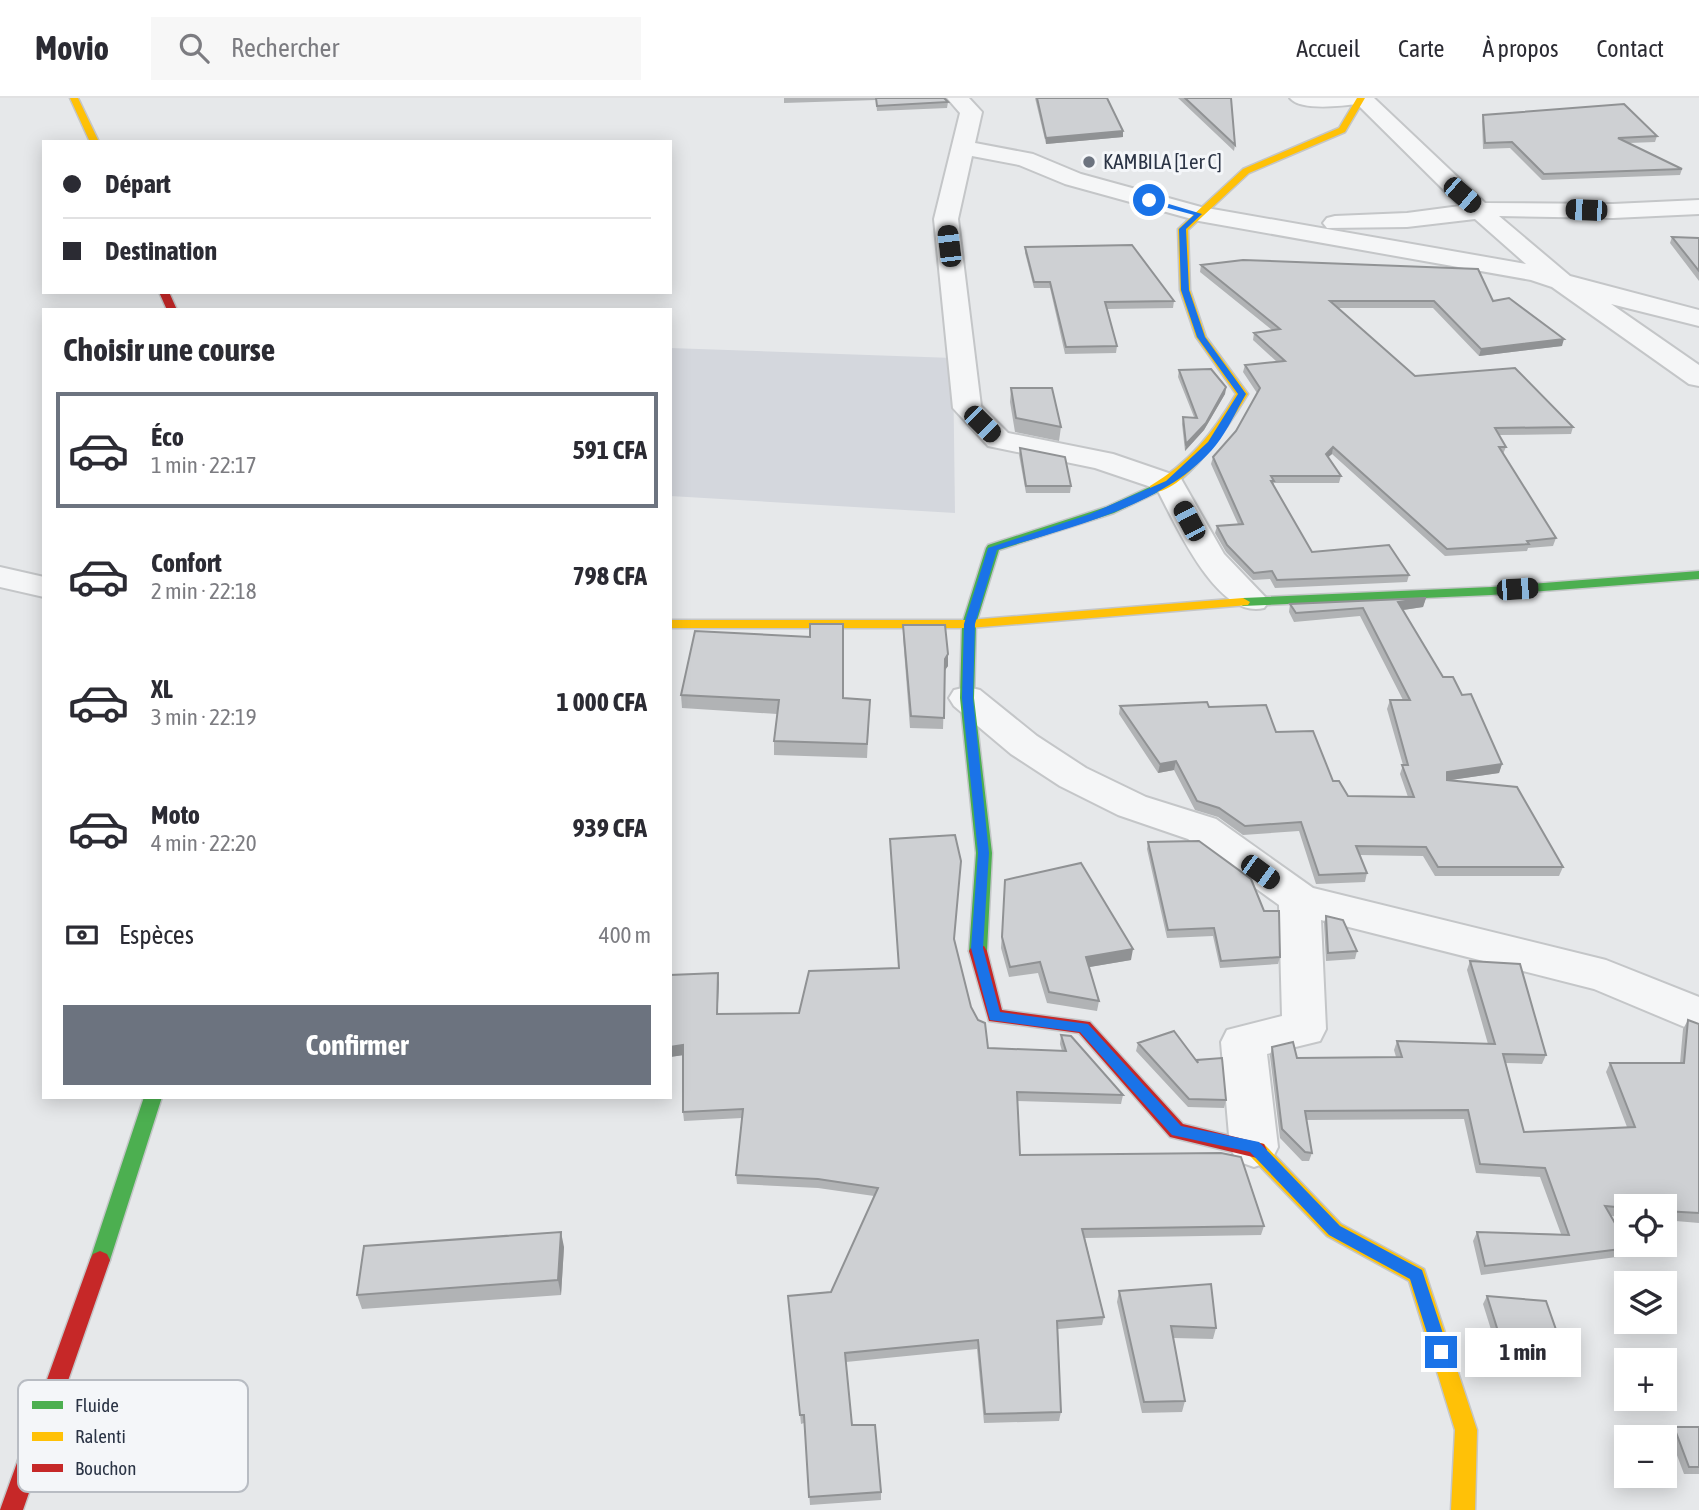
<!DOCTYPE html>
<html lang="fr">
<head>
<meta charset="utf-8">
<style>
	body { margin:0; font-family:"Asap Condensed",sans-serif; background:#f7f7f7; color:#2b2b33; height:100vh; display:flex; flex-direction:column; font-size:26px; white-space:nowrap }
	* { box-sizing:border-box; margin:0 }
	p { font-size:23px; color:#7c7c81 }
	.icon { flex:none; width:38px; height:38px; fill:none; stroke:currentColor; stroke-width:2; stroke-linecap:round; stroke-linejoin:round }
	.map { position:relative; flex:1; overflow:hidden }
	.panel { position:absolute; left:42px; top:210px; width:630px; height:791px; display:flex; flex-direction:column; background:#fff; border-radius:0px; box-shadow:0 4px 18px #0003 }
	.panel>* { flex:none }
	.banner { position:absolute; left:42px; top:42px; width:630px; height:154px; border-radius:0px; box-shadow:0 4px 18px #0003; display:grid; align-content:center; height:154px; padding:0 21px; background:#fff }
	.fabs { position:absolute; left:1614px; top:1096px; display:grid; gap:14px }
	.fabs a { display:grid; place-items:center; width:63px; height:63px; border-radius:0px; background:#fff; box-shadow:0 4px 18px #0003; font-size:35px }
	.end { position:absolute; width:32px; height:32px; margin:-16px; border:9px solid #1a73e8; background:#fff; box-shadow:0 0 0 4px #fff }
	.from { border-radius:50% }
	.bubble { position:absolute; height:49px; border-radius:0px; background:#fff; box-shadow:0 4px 18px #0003; font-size:23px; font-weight:700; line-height:49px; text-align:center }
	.car { position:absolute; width:21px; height:42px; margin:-21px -10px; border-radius:9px; box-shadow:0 0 5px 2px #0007; background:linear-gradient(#222 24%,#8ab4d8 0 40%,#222 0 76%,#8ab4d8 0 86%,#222 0) }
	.banner b { display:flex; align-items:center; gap:24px; height:66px; font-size:26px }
	.banner b+b { border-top:2px solid #e1e1e2 }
	.banner i { width:18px; height:18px; background:#2b2b33 }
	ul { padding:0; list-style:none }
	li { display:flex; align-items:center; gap:21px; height:116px; margin:0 14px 10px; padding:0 7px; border:4px solid transparent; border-radius:0px }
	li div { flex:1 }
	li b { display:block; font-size:26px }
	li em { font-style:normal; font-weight:700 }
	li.on { border-color:#6c737f }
	li>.icon { width:63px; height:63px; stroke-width:1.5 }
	h2 { padding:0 21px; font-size:32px; line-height:84px }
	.pay { display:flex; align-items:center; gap:18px; height:77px; padding:0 21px; font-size:26px }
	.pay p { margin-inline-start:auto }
	.cta { display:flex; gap:14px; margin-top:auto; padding:14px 21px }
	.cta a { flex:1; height:80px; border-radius:0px; background:#6c737f; color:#fff; font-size:28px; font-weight:700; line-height:80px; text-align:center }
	header { display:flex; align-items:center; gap:42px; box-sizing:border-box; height:98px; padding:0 35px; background:#fff; border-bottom:2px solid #e1e1e2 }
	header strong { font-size:33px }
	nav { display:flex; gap:38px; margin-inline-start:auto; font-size:24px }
	.search { width:490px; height:63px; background:#f7f7f7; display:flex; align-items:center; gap:18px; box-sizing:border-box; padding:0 24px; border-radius:0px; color:#7c7c81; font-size:26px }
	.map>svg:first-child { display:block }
</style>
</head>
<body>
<header>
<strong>Movio</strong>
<div class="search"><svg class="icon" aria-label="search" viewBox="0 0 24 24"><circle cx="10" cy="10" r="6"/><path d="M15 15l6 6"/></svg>Rechercher</div>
<nav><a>Accueil</a><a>Carte</a><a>À propos</a><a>Contact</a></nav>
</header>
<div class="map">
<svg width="1699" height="1412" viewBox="0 0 1699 1412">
	<rect width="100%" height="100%" fill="#e6e8ea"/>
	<path fill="#d4d7dd" d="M670 250 953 260 955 415 670 398Z"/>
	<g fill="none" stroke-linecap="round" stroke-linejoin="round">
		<defs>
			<path id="street" d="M947 0H969L982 14 975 45 1033 56 1081 76 1201 109 1526 166 1475 121 1407 129 1327 130 1323 125 1327 120 1335 118 1407 115 1460 108 1357 6C1341 8 1300 13 1290 0H1374L1485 105 1613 106 1699 102V116L1613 120 1499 118 1570 178 1699 212V228L1611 206 1699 267V288L1689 286 1552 189 1531 182 1199 123 1065 86 1019 67 972 58 958 121 981 308 1008 335 1113 356 1180 379 1224 456 1269 503 1264 510C1217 522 1175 425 1157 391L1095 370 988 348 953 310 934 121 960 15Z
				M0 469 44 479V499L0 489Z
				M967 589 980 592 1037 638 1086 670 1146 699 1216 721 1313 790 1606 862 1699 899V935L1594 891 1321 822 1326 931 1320 943 1267 956 1278 1049 1271 1063 1254 1069 1237 1063 1230 1049 1221 944 1227 932 1282 918 1279 807 1188 741 1118 717 1060 688 1011 656 954 608 949 600 954 592Z"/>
			<path id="fast" d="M1154 387 1158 388V394L1114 415 999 452 976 526 974 600 992 755 987 853 984 858H972L969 853 976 755 960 600 962 526 986 450 988 447 1106 409Z
				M1699 473V481L1491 497 1243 508 1236 504 1243 500 1491 489Z
				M144 999H162L110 1162 107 1168 100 1171 93 1168 90 1162Z"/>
			<path id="slow" d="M70 0H78L99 44H90Z
				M1357 0H1365L1345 34 1249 75 1188 132 1190 192 1206 239 1248 296C1233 321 1183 399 1150 394V388C1189 365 1213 335 1236 296L1196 239 1180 192 1178 131 1243 71 1339 30Z
				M1243 500 1250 504 1248 507 969 530H670V522H969Z
				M1257 1044 1264 1046 1341 1126 1424 1171 1477 1332 1475 1412H1451L1455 1332 1409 1183 1327 1138 1250 1058 1247 1052 1250 1046Z"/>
			<path id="jam" d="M159 194H169L177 212H167Z
				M978 847 984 848 987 853 1002 912 1090 924 1183 1026 1264 1046 1267 1052 1264 1058 1257 1060 1170 1039 1079 935 989 923 969 853 972 848Z
				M100 1153 107 1156 110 1162 23 1412H0L90 1162 93 1156Z"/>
		</defs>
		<use href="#street" stroke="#c4c6c8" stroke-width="4"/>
		<use href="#fast" stroke="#c4c6c8" stroke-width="3"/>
		<use href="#slow" stroke="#c4c6c8" stroke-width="3"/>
		<use href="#jam" stroke="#c4c6c8" stroke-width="3"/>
		<use href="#street" fill="#f5f6f7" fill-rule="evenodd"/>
		<use href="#fast" fill="#4caf50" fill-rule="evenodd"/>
		<use href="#slow" fill="#ffc107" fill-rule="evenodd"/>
		<use href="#jam" fill="#c62828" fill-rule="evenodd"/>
	</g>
	<path fill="#b1b3b5" d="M784 0H944L948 4 947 10 877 13 876 2 784 5Z
		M1035 0H1107L1123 39 1046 46Z
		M1178 0H1231L1235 47 1234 53Z
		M1483 17 1657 38 1655 44 1629 45 1682 71 1680 77 1542 82 1510 50 1483 51 1482 23Z
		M1672 139 1699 140V183L1670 145Z
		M1025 149 1174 203 1173 210 1107 211 1117 248 1116 255 1065 256 1050 190H1034L1025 155Z
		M1201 167 1493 203 1562 248 1479 258 1433 210H1338L1415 278 1573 329 1571 336 1499 337 1506 349 1503 356 1556 440 1553 448 1528 450 1527 453 1445 458 1332 356 1328 359 1341 378 1339 385H1274L1273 388 1312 454 1409 477 1407 484 1275 490 1270 481 1253 482 1226 454 1215 435 1217 428 1238 426 1211 366 1213 359 1236 333 1257 295 1243 274 1245 267 1277 264 1253 242 1254 235 1272 232 1200 174Z
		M1179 272 1226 289 1225 296 1204 332 1185 353 1182 326 1183 319H1194L1178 279Z
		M1011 290 1061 329 1059 343 1015 334 1010 304Z
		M1020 350 1071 388 1070 395H1026L1019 357Z
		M1426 500 1423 509 1403 512 1443 579 1502 666 1499 675 1450 682 1563 769 1559 778H1435L1423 758 1360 757 1367 775 1365 784 1316 786 1299 733 1243 737 1218 719 1195 712 1174 672 1158 675 1119 616 1120 608 1209 609 1276 634 1348 698 1408 699 1400 676 1403 667 1387 611 1390 602H1403L1360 518 1294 524 1289 514 1290 506Z
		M903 527 948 568 945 572 943 631 910 630 903 539Z
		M681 597 870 602 867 660 774 657V643L777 616 682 610Z
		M890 741 954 842 971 909 988 950 1062 953 1060 946 1061 937 1123 997 1121 1006 1017 1003 1020 1057 1264 1128 1261 1137 1085 1140 1104 1219 1102 1227 1058 1231 1061 1314 1059 1323 984 1325 977 1251 846 1264 852 1327 881 1394V1402L810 1407 804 1325 801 1326 789 1206 831 1194 874 1098 818 1090 737 1086 736 1077 742 1020 684 1023 683 1014V957L670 959 718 875V916L799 915 899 870Z
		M1148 744 1280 859 1278 866 1220 870 1213 838 1167 840 1147 751Z
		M1005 782 1131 862 1089 869 1099 903 1097 913 1047 905 1038 875 1009 879 1001 850Z
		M1326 818 1357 853 1355 861 1326 863 1324 825Z
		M1470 863 1546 957 1542 966 1506 965 1524 1034 1627 1029 1606 974 1610 965H1680L1683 931 1688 922 1699 926V1125L1664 1122V1108H1626V1119L1611 1118 1629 1150 1624 1158 1481 1177 1473 1143 1477 1134 1561 1136 1540 1079 1476 1075 1464 1021 1306 1022 1312 1055 1309 1063H1302L1280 1040 1270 958 1272 949 1297 960 1396 959 1394 952 1397 943 1488 946 1467 872Z
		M1138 945 1197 964V962L1226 1002 1224 1010 1188 1009 1136 953Z
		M564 1149 561 1197 362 1211 357 1197Z
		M1119 1193 1216 1230 1213 1241 1173 1240 1185 1303 1182 1314 1142 1315 1117 1204Z
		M1487 1198 1561 1246 1557 1254H1498L1483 1206Z
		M1674 1329H1699V1376H1684L1669 1336Z"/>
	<path fill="#909294" d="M1123 33V39L1046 46V40Z
		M1564 241 1562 248 1479 258 1481 251Z
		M1226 289 1225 296 1204 332 1185 353 1186 346Z
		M1333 349 1332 356 1324 363 1326 356Z
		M1426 500 1423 509 1396 513 1398 504Z
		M948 556V568L945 572V561Z
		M1176 663 1174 672 1158 675 1160 666Z
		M1502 666 1499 675 1444 683 1447 674Z
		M1133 851 1131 862 1084 870 1086 859Z
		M718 875 719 885 717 925V916Z
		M683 947 684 957 670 959V949Z
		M561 1134 564 1149 561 1197 558 1182Z"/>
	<path fill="#ced0d3" stroke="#909294" stroke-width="2" d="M876 0H944L948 4 877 8Z
		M1037 0H1107L1123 33 1046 40Z
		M1185 0H1231L1235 47Z
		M1624 6 1657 38 1618 40 1682 71 1544 76 1512 44 1485 45 1483 17Z
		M1672 139 1699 140V173Z
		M1132 147 1174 203 1105 204 1117 248 1066 249 1050 184H1034L1025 149Z
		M1243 162 1478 171 1493 203 1509 200 1564 241 1481 251 1434 203H1330L1415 278 1515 270 1573 329 1495 330 1506 349H1499L1556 440 1527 443 1529 446 1447 451 1333 349 1326 356 1341 378H1271L1274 383H1271L1312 454 1389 447 1409 477 1277 482 1272 473 1254 475 1227 447 1217 428 1243 426 1213 359 1236 333 1260 290 1245 267 1285 263 1254 235 1280 231 1201 167Z
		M1211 271 1226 289 1206 325 1186 346 1183 319 1197 320 1179 272Z
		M1011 290H1052L1061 329 1016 320Z
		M1020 350 1065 359 1071 388H1026Z
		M1426 500 1398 504 1443 579H1453L1462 597 1471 596 1502 666 1447 674V682L1517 689 1563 769H1438L1426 749 1356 748 1367 775 1319 777 1301 724 1245 728 1219 710 1197 703 1176 663 1160 666 1120 608 1207 604 1209 609 1266 607 1276 634 1313 633 1333 683H1339L1348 698 1414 699 1402 667H1408L1390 602H1410L1363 510 1296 515 1290 506Z
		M810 526H843V600L870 602 867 646 774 643 779 602 681 597 695 533 810 539Z
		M903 527H945L948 556 945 561 944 620 911 618Z
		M955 737 961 763 954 841 971 909 978 922 985 925 988 950 1066 953 1061 937 1071 938 1123 997 1017 994 1020 1057 1221 1055 1241 1059 1264 1128 1082 1131 1104 1219 1057 1223 1061 1314 985 1316 978 1242 845 1255 852 1327H875L881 1394 809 1399 804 1317H800L788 1198 831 1194 878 1090 818 1081 736 1077 743 1011 683 1014V947L670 949V877L718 875 717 916 799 915 809 873 899 870 890 741Z
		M1199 743 1251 781 1264 813H1279L1280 859 1221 863 1214 830 1168 832 1148 744Z
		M1081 765 1133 851 1086 859 1099 903 1049 894 1040 864 1010 869 1002 839 1005 782Z
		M1326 818 1343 822 1357 853 1328 855Z
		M1470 863 1520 866 1546 957 1503 956 1524 1034 1635 1029 1610 965H1684L1688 922 1699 926V1115L1664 1113V1108H1626V1110L1605 1108 1626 1144V1146H1627L1629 1150 1485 1168 1477 1134 1569 1137 1545 1070 1480 1066 1468 1012 1305 1013 1312 1055 1305 1054 1282 1031 1272 949 1293 944 1297 960 1402 959 1397 943 1495 946Z
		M1174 933 1198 965 1197 962 1222 960 1226 1002 1189 1001 1138 945Z
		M561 1134 558 1182 357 1197 364 1148Z
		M1211 1186 1216 1230 1171 1228 1185 1303 1144 1304 1119 1193Z
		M1487 1198 1546 1203 1561 1246H1502Z
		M1674 1329H1699V1369H1689Z"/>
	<path fill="#1a73e8" d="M1149 100 1202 116 1186 131 1189 192 1205 239 1246 296C1236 313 1228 332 1216 347 1167 408 1069 429 997 452L975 526 973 600 989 755 983 850 1000 914 1088 926 1181 1028 1259 1044 1340 1128 1422 1172 1449 1254 1441 1262 1433 1254 1410 1181 1329 1137 1250 1054 1172 1037 1080 934 990 922 971 850 978 755 962 600 964 526 988 450 1090 416 1166 383 1208 344 1238 296 1197 239 1181 192 1179 131 1194 117 1146 104Z"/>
	<circle fill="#6c737f" stroke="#f4f6f9" stroke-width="2.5" cx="1089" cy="64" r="7"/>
	<g text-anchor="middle" stroke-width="6" stroke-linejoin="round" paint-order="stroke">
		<g font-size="21" fill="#2b3445" stroke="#f4f6f9" text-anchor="start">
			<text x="1103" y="71">KAMBILA [1er C]</text>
		</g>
	</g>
	<rect x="18" y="1282" width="230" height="112" rx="10" fill="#f4f6f9" stroke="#b8bcc3" stroke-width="2"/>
	<rect x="32" y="1303" width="31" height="8" fill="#4caf50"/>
	<rect x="32" y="1334" width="31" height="9" fill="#ffc107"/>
	<rect x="32" y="1366" width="31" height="8" fill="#c62828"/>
	<g font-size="19" fill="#2b3445">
		<text x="75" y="1314">Fluide</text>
		<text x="75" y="1345">Ralenti</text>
		<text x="75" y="1377">Bouchon</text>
	</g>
</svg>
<div class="fabs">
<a><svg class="icon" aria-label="locate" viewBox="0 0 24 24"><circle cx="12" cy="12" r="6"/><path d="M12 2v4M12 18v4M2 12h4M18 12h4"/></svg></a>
<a><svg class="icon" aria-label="layers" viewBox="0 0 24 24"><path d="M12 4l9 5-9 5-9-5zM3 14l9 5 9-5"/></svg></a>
<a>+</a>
<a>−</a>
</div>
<i class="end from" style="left:1149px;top:102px"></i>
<i class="end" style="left:1441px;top:1254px"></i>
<div class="bubble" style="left:1465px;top:1230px;width:116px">1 min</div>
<i class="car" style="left:1462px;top:97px;rotate:131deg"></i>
<i class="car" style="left:1586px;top:112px;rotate:272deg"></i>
<i class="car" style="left:949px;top:148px;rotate:353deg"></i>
<i class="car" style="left:982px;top:326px;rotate:135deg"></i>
<i class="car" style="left:1189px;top:423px;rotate:332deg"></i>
<i class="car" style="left:1517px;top:491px;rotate:86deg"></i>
<i class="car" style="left:1260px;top:774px;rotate:126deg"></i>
<div class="banner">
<b><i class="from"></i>Départ</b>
<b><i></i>Destination</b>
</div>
<section class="panel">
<h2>Choisir une course</h2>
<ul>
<li class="on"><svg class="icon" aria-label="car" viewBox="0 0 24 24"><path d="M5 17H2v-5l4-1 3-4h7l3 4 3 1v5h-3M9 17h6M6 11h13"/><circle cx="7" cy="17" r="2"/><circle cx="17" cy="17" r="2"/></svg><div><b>Éco</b><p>1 min · 22:17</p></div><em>591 CFA</em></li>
<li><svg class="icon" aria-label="car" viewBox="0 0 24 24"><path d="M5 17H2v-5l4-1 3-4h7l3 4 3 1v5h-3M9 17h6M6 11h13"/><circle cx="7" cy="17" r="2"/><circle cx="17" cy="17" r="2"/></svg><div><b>Confort</b><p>2 min · 22:18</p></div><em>798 CFA</em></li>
<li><svg class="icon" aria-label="car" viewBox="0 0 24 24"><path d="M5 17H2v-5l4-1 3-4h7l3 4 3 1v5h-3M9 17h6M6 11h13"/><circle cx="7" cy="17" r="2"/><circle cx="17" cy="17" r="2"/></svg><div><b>XL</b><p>3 min · 22:19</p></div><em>1 000 CFA</em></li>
<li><svg class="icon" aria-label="car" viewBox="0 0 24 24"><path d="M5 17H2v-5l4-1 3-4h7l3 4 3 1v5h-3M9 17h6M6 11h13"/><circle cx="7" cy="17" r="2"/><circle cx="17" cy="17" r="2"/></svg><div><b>Moto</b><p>4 min · 22:20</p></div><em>939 CFA</em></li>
</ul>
<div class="pay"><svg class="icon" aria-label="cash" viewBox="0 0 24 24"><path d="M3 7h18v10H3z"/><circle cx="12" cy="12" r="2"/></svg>Espèces<p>400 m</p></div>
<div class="cta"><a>Confirmer</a></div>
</section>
</div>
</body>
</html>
